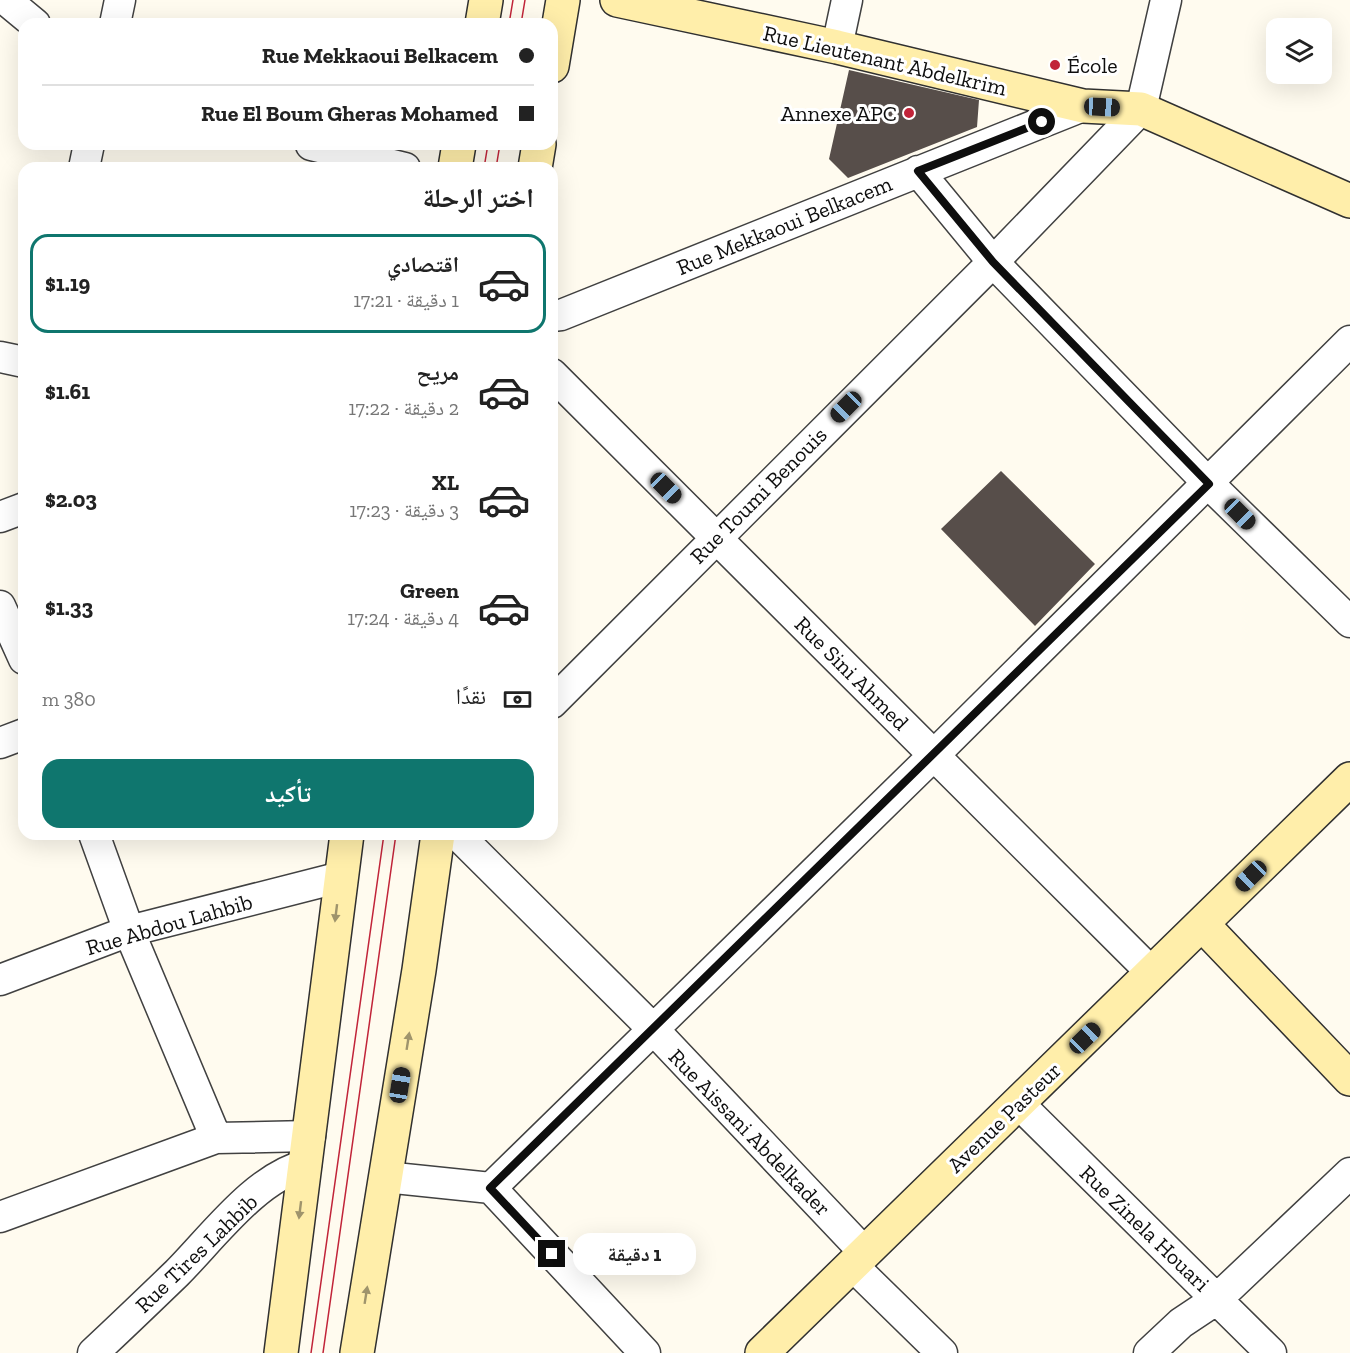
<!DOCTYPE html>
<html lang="ar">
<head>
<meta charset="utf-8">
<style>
	body { margin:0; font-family:"Zilla Slab","Noto Naskh Arabic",serif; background:#f6f6f6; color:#222; direction:rtl; height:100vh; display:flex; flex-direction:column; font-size:22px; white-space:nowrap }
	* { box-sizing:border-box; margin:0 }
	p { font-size:20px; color:#767676 }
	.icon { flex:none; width:33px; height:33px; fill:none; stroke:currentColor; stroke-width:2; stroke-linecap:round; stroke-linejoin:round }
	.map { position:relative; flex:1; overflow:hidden; direction:ltr }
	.drawer { position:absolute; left:18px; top:162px; width:540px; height:678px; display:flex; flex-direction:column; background:#fff; border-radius:18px; box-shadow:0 6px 24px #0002; direction:rtl }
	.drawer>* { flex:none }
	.hud { position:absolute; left:18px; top:18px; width:540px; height:132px; border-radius:18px; box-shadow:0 6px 24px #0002; direction:rtl; display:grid; align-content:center; height:132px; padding:0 24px; background:#fff }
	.buttons { position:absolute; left:1266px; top:18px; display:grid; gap:12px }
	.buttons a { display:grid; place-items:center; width:66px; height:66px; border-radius:12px; background:#fff; box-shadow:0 6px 24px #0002; font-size:30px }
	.end { position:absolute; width:27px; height:27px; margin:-14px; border:8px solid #0e0e0e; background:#fff; box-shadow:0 0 0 3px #fff }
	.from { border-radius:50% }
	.bubble { position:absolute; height:42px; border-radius:18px; background:#fff; box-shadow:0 6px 24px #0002; font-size:20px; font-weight:700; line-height:42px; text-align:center; direction:rtl }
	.car { position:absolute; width:18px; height:36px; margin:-18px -9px; border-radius:8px; box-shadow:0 0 4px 2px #0007; background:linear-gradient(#222 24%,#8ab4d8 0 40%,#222 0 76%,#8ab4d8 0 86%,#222 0) }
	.hud b { display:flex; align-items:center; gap:21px; height:57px; font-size:22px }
	.hud b+b { border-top:2px solid #e0e0e0 }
	.hud i { width:15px; height:15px; background:#222 }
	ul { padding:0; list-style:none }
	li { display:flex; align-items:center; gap:18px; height:99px; margin:0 12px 9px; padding:0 12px; border:3px solid transparent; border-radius:18px }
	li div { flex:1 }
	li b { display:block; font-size:22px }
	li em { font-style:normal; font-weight:700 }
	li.selected { border-color:#0f766e }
	li>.icon { width:54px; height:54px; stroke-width:1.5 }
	h2 { padding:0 24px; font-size:27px; line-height:72px }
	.pay { display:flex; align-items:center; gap:15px; height:66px; padding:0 24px; font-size:22px }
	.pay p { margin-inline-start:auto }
	.action { display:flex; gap:12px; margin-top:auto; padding:12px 24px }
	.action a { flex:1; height:69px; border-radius:18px; background:#0f766e; color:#fff; font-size:24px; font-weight:700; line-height:69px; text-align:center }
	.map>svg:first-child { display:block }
</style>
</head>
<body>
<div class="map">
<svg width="1350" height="1353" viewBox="0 0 1350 1353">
	<rect width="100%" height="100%" fill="#fffbef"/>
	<path fill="#574e4a" d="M849 70 979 100 977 127 848 178 829 159Z
		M1001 471 1095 564 1035 626 941 529Z"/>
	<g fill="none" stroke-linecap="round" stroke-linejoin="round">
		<defs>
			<path id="street" d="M6 0 35 24
				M115 24 120 0
				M837 47 847 0
				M311 145 405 168
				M84 168 89 144
				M918 171 993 262 1209 484 1350 622
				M552 316 561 315 1083 106
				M0 357 24 362
				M552 374 1152 973
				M0 517 24 508
				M0 606 24 659
				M552 703 993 262 1141 109 1166 0
				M0 743 24 734
				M94 834 129 931 216 1138
				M457 834 653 1029 865 1253
				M0 980 129 931 341 877
				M1018 1103 1271 1353
				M385 1177 491 1188 645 1353
				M491 1188 934 755 1350 341
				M0 1217 216 1138 310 1136
				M852 1265 942 1353
				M93 1353C121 1327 149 1300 177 1273 212 1238 256 1177 306 1165
				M1149 1353 1181 1323 1217 1299 1350 1173"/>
			<path id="secondary" d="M617 0 837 47 1083 106 1141 109 1350 201
				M482 24 486 0
				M552 66 563 0
				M455 168 459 144
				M535 168 539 144
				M1202 924 1350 1079
				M281 1353 347 834
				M357 1353 419 970 438 834
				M762 1353 1350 779"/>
		</defs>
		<use href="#street" stroke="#414141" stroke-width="33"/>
		<use href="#secondary" stroke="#303030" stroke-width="36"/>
		<use href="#street" stroke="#fff" stroke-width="30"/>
		<use href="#secondary" stroke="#fea" stroke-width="33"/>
		<path stroke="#c12439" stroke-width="1.5" d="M509 24 513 0
			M521 24 525 0
			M484 168 488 144
			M496 168 500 144
			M311 1353 384 834
			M323 1353 396 834"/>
	</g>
	<defs><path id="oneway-solid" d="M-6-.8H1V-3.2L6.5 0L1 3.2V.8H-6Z" transform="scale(1.5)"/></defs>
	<g fill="#9f946c">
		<use href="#oneway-solid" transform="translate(336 913) rotate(97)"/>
		<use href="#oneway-solid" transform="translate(408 1041) rotate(-81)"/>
		<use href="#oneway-solid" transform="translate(300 1210) rotate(97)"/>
		<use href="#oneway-solid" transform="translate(366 1295) rotate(-81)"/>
	</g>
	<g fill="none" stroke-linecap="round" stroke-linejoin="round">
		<path stroke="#0e0e0e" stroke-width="8" d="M552 1254 490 1188 1209 484 993 262 918 171 1042 122"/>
	</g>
	<g fill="#c12439" stroke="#fff" stroke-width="2">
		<circle cx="1055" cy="65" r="6"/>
		<circle cx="909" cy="113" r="6"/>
	</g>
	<g text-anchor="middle" stroke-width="6" stroke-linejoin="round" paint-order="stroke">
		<g font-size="22" fill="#0e0e0e" stroke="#fff">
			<text transform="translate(885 60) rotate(13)" y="8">Rue Lieutenant Abdelkrim</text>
			<text transform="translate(784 225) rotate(-22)" y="8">Rue Mekkaoui Belkacem</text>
			<text transform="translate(758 495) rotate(-45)" y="8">Rue Toumi Benouis</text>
			<text transform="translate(852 673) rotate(45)" y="8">Rue Sini Ahmed</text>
			<text transform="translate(169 924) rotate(-16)" y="8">Rue Abdou Lahbib</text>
			<text transform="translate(1004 1117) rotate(-44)" y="8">Avenue Pasteur</text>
			<text transform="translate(750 1132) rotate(46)" y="8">Rue Aissani Abdelkader</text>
			<text transform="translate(1145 1228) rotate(44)" y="8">Rue Zinela Houari</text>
			<text transform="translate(196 1253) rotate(-44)" y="8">Rue Tires Lahbib</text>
		</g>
		<g font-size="22" fill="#0e0e0e" stroke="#fff" text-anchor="start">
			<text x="1067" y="73">École</text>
			<text x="897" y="121" text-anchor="end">Annexe APC</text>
		</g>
	</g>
</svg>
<div class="buttons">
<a><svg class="icon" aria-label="layers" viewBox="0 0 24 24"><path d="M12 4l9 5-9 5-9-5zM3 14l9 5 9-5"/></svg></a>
</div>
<i class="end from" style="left:1042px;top:122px"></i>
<i class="end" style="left:552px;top:1254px"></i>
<div class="bubble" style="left:573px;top:1233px;width:123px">1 دقيقة</div>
<i class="car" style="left:1102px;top:107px;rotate:93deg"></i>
<i class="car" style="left:846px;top:407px;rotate:225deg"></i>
<i class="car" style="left:666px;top:488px;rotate:135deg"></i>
<i class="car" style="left:1240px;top:514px;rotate:135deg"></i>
<i class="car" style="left:1251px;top:876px;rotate:226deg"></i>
<i class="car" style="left:1085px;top:1038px;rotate:46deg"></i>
<i class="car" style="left:400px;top:1085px;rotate:9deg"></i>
<div class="hud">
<b><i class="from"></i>Rue Mekkaoui Belkacem</b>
<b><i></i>Rue El Boum Gheras Mohamed</b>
</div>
<section class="drawer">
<h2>اختر الرحلة</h2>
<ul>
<li class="selected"><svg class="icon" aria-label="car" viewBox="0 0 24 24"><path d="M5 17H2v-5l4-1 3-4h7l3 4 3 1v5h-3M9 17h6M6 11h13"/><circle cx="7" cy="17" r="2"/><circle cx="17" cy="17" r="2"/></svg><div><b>اقتصادي</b><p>1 دقيقة · 17:21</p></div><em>$1.19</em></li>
<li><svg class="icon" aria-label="car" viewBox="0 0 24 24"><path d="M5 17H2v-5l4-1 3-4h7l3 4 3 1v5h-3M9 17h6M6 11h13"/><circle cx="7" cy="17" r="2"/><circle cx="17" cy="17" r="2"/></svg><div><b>مريح</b><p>2 دقيقة · 17:22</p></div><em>$1.61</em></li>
<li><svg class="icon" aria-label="car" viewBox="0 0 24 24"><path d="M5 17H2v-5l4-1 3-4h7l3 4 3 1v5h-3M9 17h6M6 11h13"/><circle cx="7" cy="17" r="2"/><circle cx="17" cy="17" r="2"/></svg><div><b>XL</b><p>3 دقيقة · 17:23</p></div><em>$2.03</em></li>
<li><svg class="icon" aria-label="car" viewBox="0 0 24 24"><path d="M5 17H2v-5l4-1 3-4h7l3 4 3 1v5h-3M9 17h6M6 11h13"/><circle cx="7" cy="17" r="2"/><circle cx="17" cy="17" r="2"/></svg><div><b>Green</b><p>4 دقيقة · 17:24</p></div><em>$1.33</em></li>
</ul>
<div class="pay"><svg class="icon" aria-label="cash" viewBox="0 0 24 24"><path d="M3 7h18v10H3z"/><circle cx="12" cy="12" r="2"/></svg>نقدًا<p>380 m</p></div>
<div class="action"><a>تأكيد</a></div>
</section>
</div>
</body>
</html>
